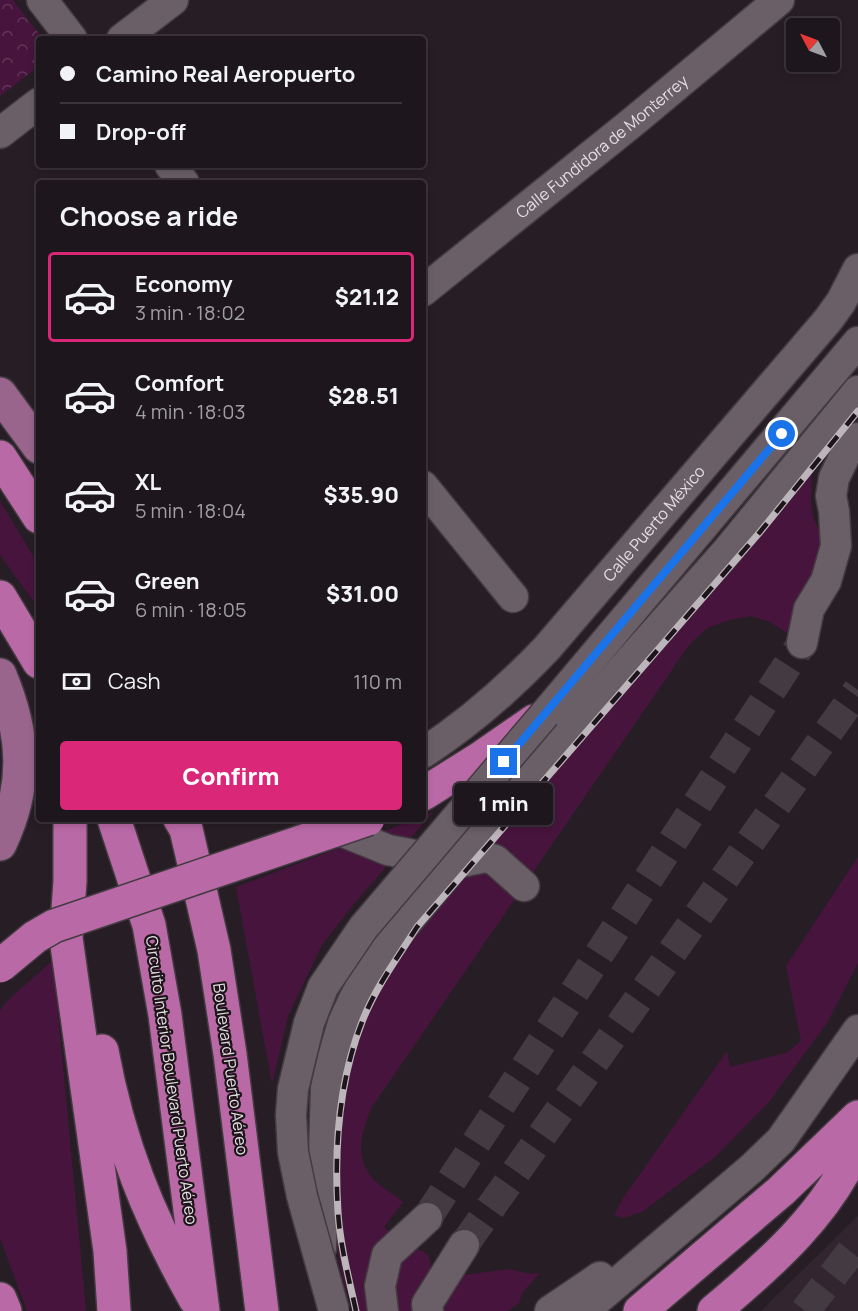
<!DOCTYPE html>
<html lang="en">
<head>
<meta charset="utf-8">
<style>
	body { margin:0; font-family:Manrope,sans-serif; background:#251f25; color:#f1f3f6; height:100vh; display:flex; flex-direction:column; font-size:22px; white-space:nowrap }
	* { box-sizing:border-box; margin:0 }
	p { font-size:20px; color:#a09fa3 }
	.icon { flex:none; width:33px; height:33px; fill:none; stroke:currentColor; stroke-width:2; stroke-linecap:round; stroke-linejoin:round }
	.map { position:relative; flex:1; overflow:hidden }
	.panel { position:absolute; left:36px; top:180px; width:390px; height:642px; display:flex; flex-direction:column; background:#1d161c; border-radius:6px; box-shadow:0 3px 9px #0003,0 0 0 2px #3b353b }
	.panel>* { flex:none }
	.banner { position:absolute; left:36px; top:36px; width:390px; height:132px; border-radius:6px; box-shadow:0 3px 9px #0003,0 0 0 2px #3b353b; display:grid; align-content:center; height:132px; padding:0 24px; background:#1d161c }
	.needle { width:39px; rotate:311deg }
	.fabs { position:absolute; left:786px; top:18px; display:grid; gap:12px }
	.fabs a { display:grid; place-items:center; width:54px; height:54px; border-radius:6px; background:#1d161c; box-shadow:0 3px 9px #0003,0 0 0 2px #3b353b; font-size:30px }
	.end { position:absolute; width:27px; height:27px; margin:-14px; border:8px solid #1a73e8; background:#fff; box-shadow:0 0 0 3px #fff }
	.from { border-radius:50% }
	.bubble { position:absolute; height:42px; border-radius:6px; background:#1d161c; box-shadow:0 3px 9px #0003,0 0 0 2px #3b353b; font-size:20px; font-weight:800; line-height:42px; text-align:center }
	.banner b { display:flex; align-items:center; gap:21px; height:57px; font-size:22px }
	.banner b+b { border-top:2px solid #3b353b }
	.banner i { width:15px; height:15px; background:#f1f3f6 }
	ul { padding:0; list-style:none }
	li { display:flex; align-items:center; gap:18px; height:90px; margin:0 12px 9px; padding:0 12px; border:3px solid transparent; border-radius:6px }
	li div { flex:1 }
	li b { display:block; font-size:22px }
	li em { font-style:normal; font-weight:800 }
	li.active { border-color:#db2777 }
	li>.icon { width:54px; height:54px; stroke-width:1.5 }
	h2 { padding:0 24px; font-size:27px; line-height:72px }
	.pay { display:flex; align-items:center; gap:15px; height:66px; padding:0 24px; font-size:22px }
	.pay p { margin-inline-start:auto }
	.cta { display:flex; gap:12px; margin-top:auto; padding:12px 24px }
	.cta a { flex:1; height:69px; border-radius:6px; background:#db2777; color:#fff; font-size:24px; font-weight:800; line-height:69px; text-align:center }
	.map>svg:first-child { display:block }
</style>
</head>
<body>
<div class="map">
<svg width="858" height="1311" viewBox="0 0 858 1311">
	<defs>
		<pattern id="park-crowns" width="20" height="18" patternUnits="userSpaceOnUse" patternTransform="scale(1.5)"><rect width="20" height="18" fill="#47143d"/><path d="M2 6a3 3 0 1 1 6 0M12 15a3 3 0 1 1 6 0" fill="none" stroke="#613659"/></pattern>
	</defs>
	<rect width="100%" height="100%" fill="#271e25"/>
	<path fill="#33252f" d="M858 1216V1311H761L778 1294Z"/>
	<path fill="#47143d" d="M812 470 811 504 813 517 828 551 796 639 770 622 751 616 729 620 707 628 689 645 372 1107C361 1132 353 1160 376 1182 384 1189 395 1195 403 1202L384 1227 392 1234 372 1311H355C333 1269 335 1209 336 1163 337 1132 337 1102 343 1072 346 1056 352 1039 358 1023 370 987 397 952 418 921Z
		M0 501 39 566V609L0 555Z
		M433 812 354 904 322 945 288 1016 272 1084 236 887 416 819H423V816Z
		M858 857V963L827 1023 769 1102 715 1157 642 1212 623 1218 614 1215 623 1198 727 1051 730 1067 786 1053 801 1041 786 966Z
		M53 960 86 1311H27L0 1238V1011L5 1003Z
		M410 1249C449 1248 422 1294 415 1311H394L395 1261Z
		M509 1269 530 1274 540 1273 522 1293 519 1303 508 1311H439L456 1276Z"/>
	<path fill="url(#park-crowns)" d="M0 0H13L43 39H39V66L0 96Z"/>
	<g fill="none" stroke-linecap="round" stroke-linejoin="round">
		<path stroke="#433b41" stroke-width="30" stroke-dasharray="30 15" stroke-linecap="butt" d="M427 1218 802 643
			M464 1245 858 690
			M805 1311 858 1243"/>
		<defs>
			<g id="minor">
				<path d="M42 0 72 39"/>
				<path d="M122 39 173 0"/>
				<path d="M0 133 39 103"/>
				<path d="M170 165 184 183"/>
				<path id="s1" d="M423 291 634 121 779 0"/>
				<path d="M423 486 513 597"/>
				<path d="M802 643 809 609 826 581 836 546 834 511 831 496 834 478 848 449 858 438"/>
				<path d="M545 714 858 342"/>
				<path id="s2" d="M423 753C469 723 509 688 547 648L828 320 841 302 858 269"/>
				<path d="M312 819 388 850 456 863 485 857 495 860 524 886"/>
				<path d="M321 1248 326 1088 333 1057 343 1023 354 999 370 969 391 941 540 762 727 551 858 391"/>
				<path d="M383 1311 380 1286 387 1255 427 1218"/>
				<path d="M428 1311 427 1304 464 1245"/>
				<path d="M550 1311 600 1277"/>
				<path d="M584 1311 752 1168 781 1140 858 1030"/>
			</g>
			<path id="major" d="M0 394 39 447
				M0 675C25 735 28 785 0 844"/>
			<path id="highway" d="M0 457 39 517
				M0 597 39 662
				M423 794 479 759 534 721
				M70 819V881L66 938 110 1251 114 1311
				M114 819 149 925 165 1015 203 1311
				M180 819 186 829 214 950 230 1054 262 1311
				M102 1051C119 1144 149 1217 195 1299
				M0 1299 5 1311
				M640 1311 781 1191 858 1117
				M714 1311C769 1265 832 1210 858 1141"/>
		</defs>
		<use href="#minor" stroke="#433b41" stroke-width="33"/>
		<use href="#major" stroke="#433b41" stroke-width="36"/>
		<use href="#highway" stroke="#433b41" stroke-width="36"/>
		<use href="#minor" stroke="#6a5f67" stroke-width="30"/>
		<use href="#major" stroke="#9a658d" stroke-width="33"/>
		<use href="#highway" stroke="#ba69a7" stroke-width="33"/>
		<defs>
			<path id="rail" d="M356 1311C349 1279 340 1245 338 1212 334 1149 339 1081 362 1022 375 988 398 957 417 927L760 532 858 411"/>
		</defs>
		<use href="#rail" stroke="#bcb5ba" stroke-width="7"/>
		<use href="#rail" stroke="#1e151b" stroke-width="4.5" stroke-dasharray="14" stroke-linecap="butt"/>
		<defs>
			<path id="minor-bridge" d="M334 1311 302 1196 293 1152 291 1115 293 1089 309 1023 323 987 363 928 545 714"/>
			<path id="highway-bridge" d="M0 966 35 937 54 926 368 819"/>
		</defs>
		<use href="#minor-bridge" stroke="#433b41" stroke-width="33" stroke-linecap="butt"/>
		<use href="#highway-bridge" stroke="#433b41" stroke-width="36" stroke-linecap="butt"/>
		<use href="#minor-bridge" stroke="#6a5f67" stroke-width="30"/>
		<use href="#highway-bridge" stroke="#ba69a7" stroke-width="33"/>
	</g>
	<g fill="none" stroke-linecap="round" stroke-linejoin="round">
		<path stroke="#1a73e8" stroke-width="8" d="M504 762 782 434"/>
	</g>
	<g text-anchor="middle" stroke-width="4.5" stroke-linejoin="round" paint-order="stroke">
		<g font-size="16" fill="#e4dee2" stroke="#1e151b">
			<text dy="6" stroke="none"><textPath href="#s1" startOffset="230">Calle Fundidora de Monterrey</textPath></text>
			<text dy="6" stroke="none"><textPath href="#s2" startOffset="327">Calle Puerto México</textPath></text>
			<text transform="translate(231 1069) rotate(82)" y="6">Boulevard Puerto Aéreo</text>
			<text transform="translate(172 1080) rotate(82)" y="6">Circuito Interior Boulevard Puerto Aéreo</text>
		</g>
	</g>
</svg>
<div class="fabs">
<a><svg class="needle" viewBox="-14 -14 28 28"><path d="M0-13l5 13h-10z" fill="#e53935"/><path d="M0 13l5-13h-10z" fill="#a09fa3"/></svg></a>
</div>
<i class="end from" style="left:782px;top:434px"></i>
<i class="end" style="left:504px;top:762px"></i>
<div class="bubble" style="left:454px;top:783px;width:99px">1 min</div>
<div class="banner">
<b><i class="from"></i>Camino Real Aeropuerto</b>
<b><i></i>Drop-off</b>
</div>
<section class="panel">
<h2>Choose a ride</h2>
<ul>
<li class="active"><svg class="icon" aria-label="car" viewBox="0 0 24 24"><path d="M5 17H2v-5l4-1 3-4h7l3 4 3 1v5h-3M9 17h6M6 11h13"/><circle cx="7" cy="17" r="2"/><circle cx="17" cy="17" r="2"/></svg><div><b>Economy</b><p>3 min · 18:02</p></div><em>$21.12</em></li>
<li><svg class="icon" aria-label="car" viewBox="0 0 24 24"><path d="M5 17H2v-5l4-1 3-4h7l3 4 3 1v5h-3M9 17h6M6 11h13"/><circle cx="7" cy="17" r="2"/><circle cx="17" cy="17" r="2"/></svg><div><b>Comfort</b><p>4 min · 18:03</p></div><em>$28.51</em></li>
<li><svg class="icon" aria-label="car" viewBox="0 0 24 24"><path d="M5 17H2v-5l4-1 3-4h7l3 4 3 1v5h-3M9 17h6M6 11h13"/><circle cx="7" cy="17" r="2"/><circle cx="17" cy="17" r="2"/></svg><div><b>XL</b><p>5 min · 18:04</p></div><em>$35.90</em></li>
<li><svg class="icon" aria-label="car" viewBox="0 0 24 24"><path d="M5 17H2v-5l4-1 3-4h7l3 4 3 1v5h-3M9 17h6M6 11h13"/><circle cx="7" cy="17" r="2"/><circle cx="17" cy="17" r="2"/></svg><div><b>Green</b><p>6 min · 18:05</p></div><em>$31.00</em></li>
</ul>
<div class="pay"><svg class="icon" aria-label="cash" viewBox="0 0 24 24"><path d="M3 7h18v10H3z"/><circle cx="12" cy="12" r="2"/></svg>Cash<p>110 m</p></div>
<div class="cta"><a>Confirm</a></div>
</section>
</div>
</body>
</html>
